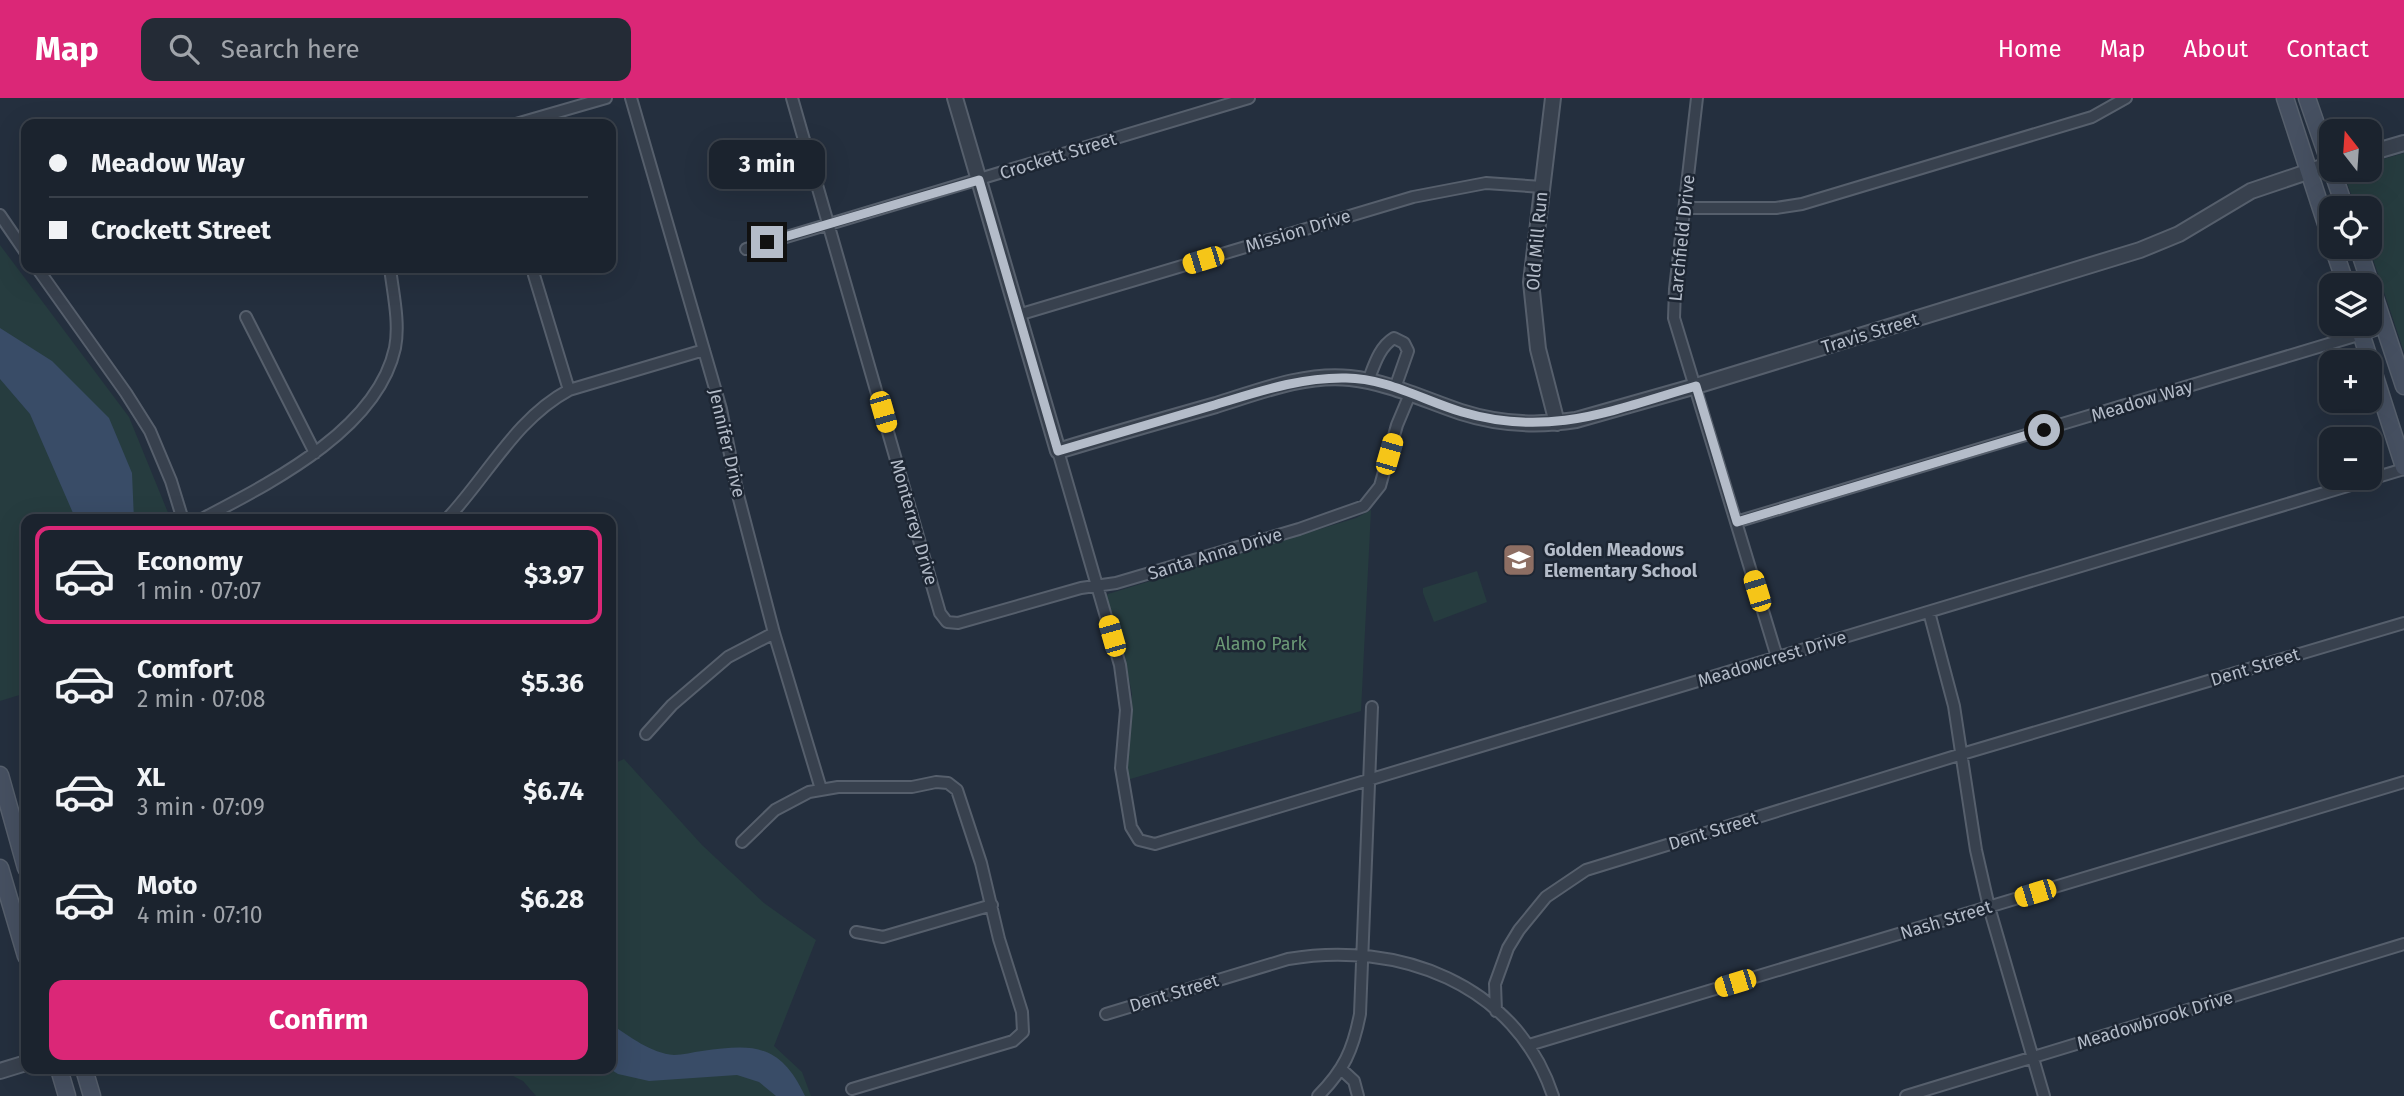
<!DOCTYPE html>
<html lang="en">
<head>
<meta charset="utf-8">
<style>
	body { margin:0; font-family:"Fira Sans",sans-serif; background:#242b36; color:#f1f3f6; height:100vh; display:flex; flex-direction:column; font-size:26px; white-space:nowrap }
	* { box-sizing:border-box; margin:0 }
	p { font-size:23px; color:#a0a4aa }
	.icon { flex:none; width:38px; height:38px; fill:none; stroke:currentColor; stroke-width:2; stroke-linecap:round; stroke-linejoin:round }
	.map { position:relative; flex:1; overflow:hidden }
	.panel { position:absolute; left:21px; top:416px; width:595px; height:560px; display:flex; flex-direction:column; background:#1b232e; border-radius:14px; box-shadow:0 7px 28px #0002,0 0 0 2px #39404a }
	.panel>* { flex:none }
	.top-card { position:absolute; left:21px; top:21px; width:595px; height:154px; border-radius:14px; box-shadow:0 7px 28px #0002,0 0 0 2px #39404a; display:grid; align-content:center; height:154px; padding:0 28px; background:#1b232e }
	.needle { width:46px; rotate:343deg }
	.fabs { position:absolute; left:2319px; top:21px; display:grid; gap:14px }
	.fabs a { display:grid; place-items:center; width:63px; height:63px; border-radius:14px; background:#1b232e; box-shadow:0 7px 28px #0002,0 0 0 2px #39404a; font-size:35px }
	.end { position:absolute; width:32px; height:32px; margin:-16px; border:9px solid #b4bcc9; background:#111; box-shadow:0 0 0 4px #111 }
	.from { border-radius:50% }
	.bubble { position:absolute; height:49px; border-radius:14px; background:#1b232e; box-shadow:0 7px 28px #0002,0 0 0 2px #39404a; font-size:23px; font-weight:700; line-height:49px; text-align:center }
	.car { position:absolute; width:21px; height:42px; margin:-21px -10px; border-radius:9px; box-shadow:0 0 5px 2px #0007; background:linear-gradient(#f5c518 24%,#345 0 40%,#f5c518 0 76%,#345 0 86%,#f5c518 0) }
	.top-card b { display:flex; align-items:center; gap:24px; height:66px; font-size:26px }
	.top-card b+b { border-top:2px solid #39404a }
	.top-card i { width:18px; height:18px; background:#f1f3f6 }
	ul { padding:12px 0 0; list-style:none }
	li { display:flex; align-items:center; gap:21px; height:98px; margin:0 14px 10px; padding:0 14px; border:4px solid transparent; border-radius:14px }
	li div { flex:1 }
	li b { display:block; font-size:26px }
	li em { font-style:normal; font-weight:700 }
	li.active { border-color:#db2777 }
	li>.icon { width:63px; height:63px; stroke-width:1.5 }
	.primary-button { display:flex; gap:14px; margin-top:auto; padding:14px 28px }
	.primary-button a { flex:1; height:80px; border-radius:14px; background:#db2777; color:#fff; font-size:28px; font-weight:700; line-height:80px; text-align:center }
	header { display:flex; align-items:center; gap:42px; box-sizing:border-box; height:98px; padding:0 35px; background:#db2777; color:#fff }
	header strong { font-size:33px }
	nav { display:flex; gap:38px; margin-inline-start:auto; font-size:24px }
	.search { width:490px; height:63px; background:#242b36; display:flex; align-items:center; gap:18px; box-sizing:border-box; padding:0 24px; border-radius:14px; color:#a0a4aa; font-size:26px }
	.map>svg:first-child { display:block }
</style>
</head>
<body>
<header>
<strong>Map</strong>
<div class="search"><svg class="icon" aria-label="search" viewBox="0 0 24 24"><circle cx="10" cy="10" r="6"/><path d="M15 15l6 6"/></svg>Search here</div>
<nav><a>Home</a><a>Map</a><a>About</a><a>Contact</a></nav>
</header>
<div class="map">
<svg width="2404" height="998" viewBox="0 0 2404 998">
	<rect width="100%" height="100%" fill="#242f3e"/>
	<path fill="#263c3f" d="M2404 55V254L2369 149 2370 110H2356L2343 73 2370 72V65Z
		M0 147 129 319 171 422H26V595L0 603Z
		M1371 412 1361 613 1127 682 1132 596 1126 567 1106 499 1108 496 1356 420Z
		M1477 473 1487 504 1434 524 1423 495V490Z
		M624 661 702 747 764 805 816 842 774 948 802 974 811 998H536L523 983 499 971H611V667Z"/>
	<path fill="#394c67" d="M0 230 52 263 109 320 132 375 134 422H76L30 316 0 281Z
		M611 926C630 939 651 955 674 957 683 957 693 954 702 953 754 946 780 945 805 998H776L759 984 737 977 649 983 618 976 610 971Z"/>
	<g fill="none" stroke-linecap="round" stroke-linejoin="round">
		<defs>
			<path id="minor" d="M631 0 721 311 738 397 774 535 821 691
				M792 0 940 515 947 524 958 525 1081 490 1116 485 1299 431 1364 408 1380 388 1397 327 1410 296
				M1697 0 1675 191 1674 220 1777 559
				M516 26 606 0
				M1684 110H1776L1802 106 2092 19 2126 0
				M0 117 26 155
				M746 151 1249 0
				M37 170 126 295 150 333 171 383 183 422
				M534 177 569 292
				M1018 217 1413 99 1486 85 1542 89
				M246 219 315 355
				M1368 283C1374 268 1379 249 1394 240L1404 245 1408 253 1395 290
				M1058 353 1120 567 1126 612 1121 670 1131 729 1139 742 1155 746 2404 371
				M200 422C268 386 377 333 395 250 400 225 393 195 390 170
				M446 422C487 379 515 321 569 292L704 252
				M1736 424 2385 229
				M1929 514 1954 608 1976 752 1989 809 2044 998
				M646 636 672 607 728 559 774 535
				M742 744 775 712 809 694 838 689H912L936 684 948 685 957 692 981 765 999 841 1022 914 1023 934 1013 943 852 991
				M856 834 883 839 992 807
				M1496 913 1495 886 1508 850 1519 832 1546 799 1586 772 1962 656 2404 525
				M1106 916 1288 861C1397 842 1516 885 1553 998
				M1529 947 2404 684
				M1341 971 1354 983 1358 998
				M1318 998C1344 972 1353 952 1360 916L1372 609
				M1906 998 2404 846"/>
			<path id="tertiary" d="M955 0 1058 353C1110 337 1163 322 1216 307 1258 294 1305 275 1350 280 1388 284 1425 302 1461 314 1498 326 1538 328 1576 322L1696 288 2140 152 2179 136 2251 93 2331 66
				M1553 0 1531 184 1538 251 1557 325
				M2370 55 2404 45
				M0 973 26 965"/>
			<path id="secondary" d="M2285 0 2331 141
				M2307 0 2331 69
				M2332 72 2345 110
				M2333 149 2346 187
				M2358 149 2404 288
				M2358 226 2404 369
				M0 677 26 770
				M0 770 26 858
				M59 971 67 998
				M84 971 92 998"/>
		</defs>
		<use href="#minor" stroke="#565f6c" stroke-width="14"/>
		<use href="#tertiary" stroke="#565f6c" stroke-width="18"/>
		<use href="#secondary" stroke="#565f6c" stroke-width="19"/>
		<use href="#minor" stroke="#38414e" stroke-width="10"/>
		<use href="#tertiary" stroke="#38414e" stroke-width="14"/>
		<use href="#secondary" stroke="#465061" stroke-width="16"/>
	</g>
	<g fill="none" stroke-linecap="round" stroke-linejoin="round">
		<path stroke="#b4bcc9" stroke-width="9" d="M767 144 979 82 1058 353C1109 338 1160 323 1211 308 1255 295 1299 279 1346 280 1386 280 1425 303 1462 314 1550 340 1613 312 1696 288L1737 424 2044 332"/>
	</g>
	<defs>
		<symbol id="school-square" viewBox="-11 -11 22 22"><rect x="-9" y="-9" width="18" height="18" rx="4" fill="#8d6e63" stroke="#1d2633"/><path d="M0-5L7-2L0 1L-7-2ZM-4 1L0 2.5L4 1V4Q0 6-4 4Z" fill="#fff"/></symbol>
	</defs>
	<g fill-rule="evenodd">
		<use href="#school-square" x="1500" y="443" width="38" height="38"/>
	</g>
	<g text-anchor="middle" stroke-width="5" stroke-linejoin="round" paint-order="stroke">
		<g font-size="18" fill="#b4bcc9" stroke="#1d2633">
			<text transform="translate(1058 58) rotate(-17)" y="6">Crockett Street</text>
			<text transform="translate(1298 133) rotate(-17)" y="6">Mission Drive</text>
			<text transform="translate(1682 140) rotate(-84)" y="6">Larchfield Drive</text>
			<text transform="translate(1537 143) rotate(-85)" y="6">Old Mill Run</text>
			<text transform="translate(1870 235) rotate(-17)" y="6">Travis Street</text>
			<text transform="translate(2142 303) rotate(-17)" y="6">Meadow Way</text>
			<text transform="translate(727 345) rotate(77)" y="6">Jennifer Drive</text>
			<text transform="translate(914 424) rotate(74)" y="6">Monterrey Drive</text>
			<text transform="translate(1215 456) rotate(-17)" y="6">Santa Anna Drive</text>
			<text transform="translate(1772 561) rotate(-17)" y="6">Meadowcrest Drive</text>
			<text transform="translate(2255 569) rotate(-17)" y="6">Dent Street</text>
			<text transform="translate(1713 733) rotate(-17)" y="6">Dent Street</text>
			<text transform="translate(1946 822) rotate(-17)" y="6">Nash Street</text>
			<text transform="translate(1174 895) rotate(-17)" y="6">Dent Street</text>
			<text transform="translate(2155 922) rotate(-17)" y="6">Meadowbrook Drive</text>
		</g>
		<g font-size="18" font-weight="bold" fill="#b4bcc9" stroke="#1d2633" text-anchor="start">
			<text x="1544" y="458">Golden Meadows<tspan x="1544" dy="21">Elementary School</tspan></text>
		</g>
		<g font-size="18" fill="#6b9a76" stroke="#1d2633">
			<text x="1261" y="552">Alamo Park</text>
		</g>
	</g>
</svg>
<div class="fabs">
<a><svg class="needle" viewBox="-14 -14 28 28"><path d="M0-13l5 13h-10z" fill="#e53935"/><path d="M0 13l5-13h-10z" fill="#a0a4aa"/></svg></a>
<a><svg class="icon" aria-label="locate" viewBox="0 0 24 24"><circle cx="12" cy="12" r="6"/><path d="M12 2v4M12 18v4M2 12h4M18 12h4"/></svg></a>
<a><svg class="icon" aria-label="layers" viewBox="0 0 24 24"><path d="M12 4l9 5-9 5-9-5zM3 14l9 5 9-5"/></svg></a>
<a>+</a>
<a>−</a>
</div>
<i class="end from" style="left:2044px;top:332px"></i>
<i class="end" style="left:767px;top:144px"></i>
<div class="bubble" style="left:709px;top:42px;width:116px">3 min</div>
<i class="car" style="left:1203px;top:162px;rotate:253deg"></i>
<i class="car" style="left:883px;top:314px;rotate:164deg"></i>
<i class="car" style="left:1389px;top:356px;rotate:16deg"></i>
<i class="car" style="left:1757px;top:493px;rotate:343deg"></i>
<i class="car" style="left:1112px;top:538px;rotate:344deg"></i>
<i class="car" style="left:2035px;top:795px;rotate:253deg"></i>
<i class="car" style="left:1735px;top:885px;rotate:253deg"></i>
<div class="top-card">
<b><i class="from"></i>Meadow Way</b>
<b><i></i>Crockett Street</b>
</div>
<section class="panel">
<ul>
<li class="active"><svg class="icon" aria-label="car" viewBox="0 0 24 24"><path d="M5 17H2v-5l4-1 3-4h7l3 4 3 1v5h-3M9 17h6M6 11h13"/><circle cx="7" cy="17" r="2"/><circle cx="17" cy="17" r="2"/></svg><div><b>Economy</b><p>1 min · 07:07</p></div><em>$3.97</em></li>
<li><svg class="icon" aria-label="car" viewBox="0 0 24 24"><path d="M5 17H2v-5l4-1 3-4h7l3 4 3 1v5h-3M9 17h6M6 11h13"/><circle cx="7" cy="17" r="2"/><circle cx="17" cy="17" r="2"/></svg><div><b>Comfort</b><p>2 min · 07:08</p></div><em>$5.36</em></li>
<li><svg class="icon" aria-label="car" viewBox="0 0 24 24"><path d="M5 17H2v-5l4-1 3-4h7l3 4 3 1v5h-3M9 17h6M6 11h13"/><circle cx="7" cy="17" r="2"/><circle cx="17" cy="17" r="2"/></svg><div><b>XL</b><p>3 min · 07:09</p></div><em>$6.74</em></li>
<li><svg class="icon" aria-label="car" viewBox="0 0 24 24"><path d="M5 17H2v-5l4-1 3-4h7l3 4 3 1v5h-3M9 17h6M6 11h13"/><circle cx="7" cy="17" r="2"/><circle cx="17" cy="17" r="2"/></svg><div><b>Moto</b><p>4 min · 07:10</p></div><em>$6.28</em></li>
</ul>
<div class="primary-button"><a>Confirm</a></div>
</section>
</div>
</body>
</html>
